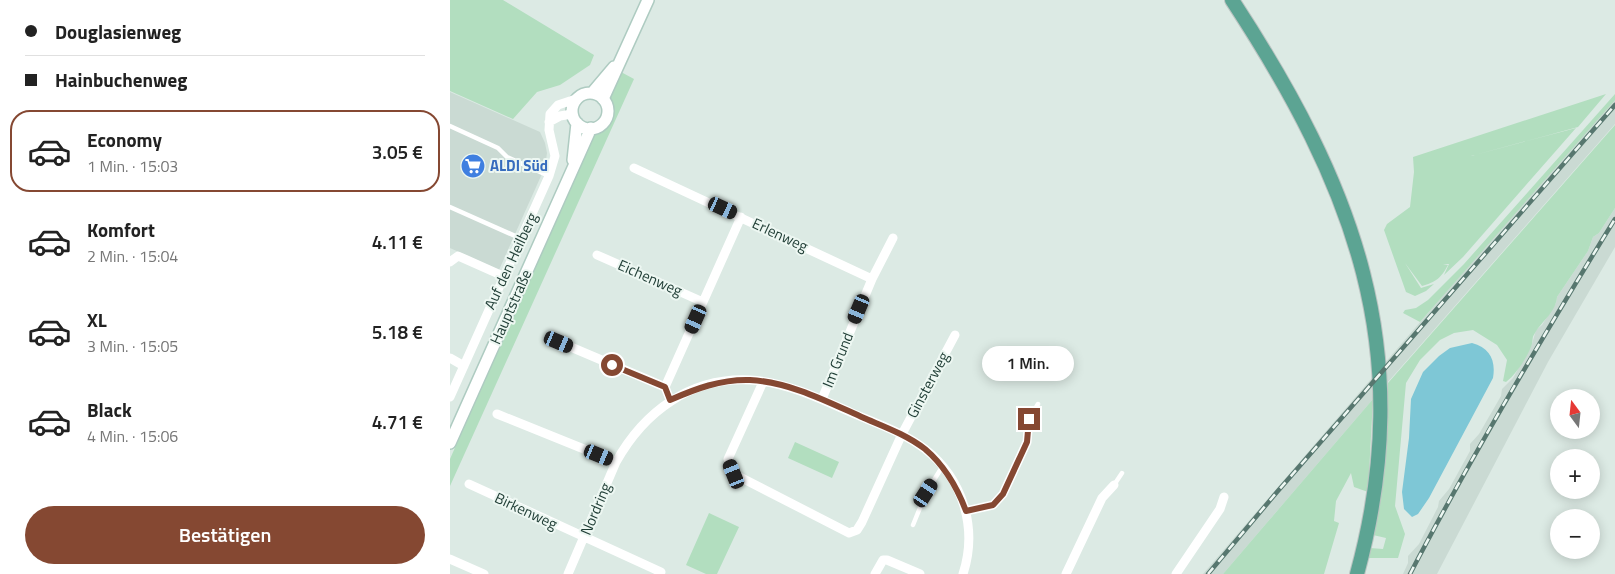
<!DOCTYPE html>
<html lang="de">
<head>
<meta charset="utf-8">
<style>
	body { margin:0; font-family:"Titillium Web",sans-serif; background:#f6f6f6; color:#222; height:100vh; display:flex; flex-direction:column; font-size:19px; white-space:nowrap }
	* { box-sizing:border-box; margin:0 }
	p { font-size:16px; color:#767676 }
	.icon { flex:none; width:28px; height:28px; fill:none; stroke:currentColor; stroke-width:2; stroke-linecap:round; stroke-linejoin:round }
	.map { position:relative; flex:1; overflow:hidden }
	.panel { display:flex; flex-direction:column; background:#fff; width:450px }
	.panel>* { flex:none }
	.hud { display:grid; align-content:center; height:110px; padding:0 25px; background:#fff }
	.needle { width:32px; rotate:345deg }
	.tools { position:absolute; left:1100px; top:389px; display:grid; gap:10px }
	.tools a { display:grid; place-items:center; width:50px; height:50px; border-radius:50%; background:#fff; box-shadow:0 2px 12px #0003; font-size:25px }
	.end { position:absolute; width:22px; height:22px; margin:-11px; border:6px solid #854832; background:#fff; box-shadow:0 0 0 2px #fff }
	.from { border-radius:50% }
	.bubble { position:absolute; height:35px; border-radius:18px; background:#fff; box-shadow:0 2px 12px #0003; font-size:16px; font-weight:600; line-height:35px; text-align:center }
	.car { position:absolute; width:15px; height:30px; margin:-15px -8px; border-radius:6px; box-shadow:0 0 4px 1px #0007; background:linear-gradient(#222 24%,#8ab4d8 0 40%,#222 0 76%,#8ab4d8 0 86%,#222 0) }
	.hud b { display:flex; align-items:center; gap:18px; height:48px; font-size:19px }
	.hud b+b { border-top:1px solid #e0e0e0 }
	.hud i { width:12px; height:12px; background:#222 }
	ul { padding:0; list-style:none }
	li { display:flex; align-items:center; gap:15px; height:82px; margin:0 10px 8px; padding:0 15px; border:2px solid transparent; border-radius:20px }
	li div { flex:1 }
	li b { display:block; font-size:19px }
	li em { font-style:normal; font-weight:600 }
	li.active { border-color:#854832 }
	li>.icon { width:45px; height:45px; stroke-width:1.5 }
	.action { display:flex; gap:10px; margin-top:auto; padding:10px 25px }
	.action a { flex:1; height:58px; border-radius:30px; background:#854832; color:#fff; font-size:20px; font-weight:600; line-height:58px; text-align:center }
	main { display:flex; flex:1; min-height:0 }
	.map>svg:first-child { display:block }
</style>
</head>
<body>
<main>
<section class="panel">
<div class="hud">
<b><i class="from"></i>Douglasienweg</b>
<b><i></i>Hainbuchenweg</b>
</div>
<ul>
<li class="active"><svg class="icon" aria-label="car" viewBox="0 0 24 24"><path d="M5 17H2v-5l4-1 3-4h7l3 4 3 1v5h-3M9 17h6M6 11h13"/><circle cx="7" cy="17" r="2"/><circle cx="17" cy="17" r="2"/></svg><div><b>Economy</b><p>1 Min. · 15:03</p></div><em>3.05 €</em></li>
<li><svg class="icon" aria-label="car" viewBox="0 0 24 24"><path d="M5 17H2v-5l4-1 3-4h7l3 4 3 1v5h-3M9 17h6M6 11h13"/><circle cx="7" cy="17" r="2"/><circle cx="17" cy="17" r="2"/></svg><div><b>Komfort</b><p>2 Min. · 15:04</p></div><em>4.11 €</em></li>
<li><svg class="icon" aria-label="car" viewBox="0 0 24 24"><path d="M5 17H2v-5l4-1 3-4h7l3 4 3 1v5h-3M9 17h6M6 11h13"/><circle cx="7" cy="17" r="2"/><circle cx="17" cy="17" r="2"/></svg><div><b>XL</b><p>3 Min. · 15:05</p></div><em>5.18 €</em></li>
<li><svg class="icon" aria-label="car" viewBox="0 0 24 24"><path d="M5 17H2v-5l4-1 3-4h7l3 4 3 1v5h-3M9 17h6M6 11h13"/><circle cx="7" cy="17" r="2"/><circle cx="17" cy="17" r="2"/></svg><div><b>Black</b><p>4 Min. · 15:06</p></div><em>4.71 €</em></li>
</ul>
<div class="action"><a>Bestätigen</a></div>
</section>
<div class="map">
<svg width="1165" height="574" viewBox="0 0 1165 574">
	<rect width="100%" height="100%" fill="#dceae4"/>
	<path fill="#cadad3" d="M0 92 90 132 95 143 97 153 95 167 49 270 0 248Z
		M1165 96V124L923 399 773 574H753Z
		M1165 208V247L1098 362 987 574H953L958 563V556L969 544 988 507 989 501 999 489 1020 451V444L1029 434 1051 396 1052 389 1063 378 1082 344 1086 330 1092 325 1106 303 1107 297 1138 251 1143 237 1149 233Z"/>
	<path fill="#b2debf" d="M0 0H53L144 55 140 65 110 85 87 92 63 119 0 91Z
		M171 72 184 79 0 486V459L144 132 155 123 159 116 158 97Z
		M1156 94 1128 127 1021 156 1126 128 1013 257 994 275 999 264H993L998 265C991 278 986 282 972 286L955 263 971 288 984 284 976 291 965 296 956 292 934 230 937 224 960 207 964 172 963 157Z
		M1165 94V100L970 322 953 313 955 310 966 308 978 300 1014 264Z
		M1165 125V208L1149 233 1143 237 1138 251 1107 297C1106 312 1092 321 1085 333 1082 337 1083 339 1082 344 1078 356 1066 375 1056 382L1053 381 1057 360 1047 345 1023 330 1004 333 990 340 970 360 956 383 945 506 955 534 948 558H917L920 548 933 549 936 538 923 535 934 464 938 383Z
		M923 399 918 492 904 487 901 473 886 501 884 521 889 523 874 574H773Z
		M345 442 389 462 382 478 338 458Z
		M259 513 289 527 267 574H256L236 565Z"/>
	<path fill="#7ec7d6" d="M1022 343C1040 348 1046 360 1043 378L979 498 968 514 962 517 954 509 952 492 959 438 961 399 973 372 989 356 1000 348Z"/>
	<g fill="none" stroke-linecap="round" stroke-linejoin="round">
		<defs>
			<path id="secondary" d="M142 93 164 67
				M122 111a18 18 0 1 1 36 0a18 18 0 1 1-36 0Z
				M153 99 198 0
				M123 160 127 123
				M0 443 141 128"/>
			<path id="primary" d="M782 0C904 186 968 351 907 574"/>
		</defs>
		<use href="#secondary" stroke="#aecbc1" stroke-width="14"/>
		<use href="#primary" stroke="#bbc4c2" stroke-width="16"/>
		<path stroke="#fff" stroke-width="4.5" d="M0 126 48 148 57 157 99 176
			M0 207 72 239
			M579 419 588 404
			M664 485 672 473
			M463 525 476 493 492 467"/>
		<path stroke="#fff" stroke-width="9" d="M99 122 110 116 122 114
			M184 168 422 279
			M147 255 253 302
			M0 262 8 256 53 276
			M109 342 215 387 220 400
			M0 358 14 366
			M313 382 278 459 284 474 399 533 407 530 412 522 452 434 505 335
			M215 387 291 217
			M0 397 99 176 105 156 99 130 100 114 108 105 126 99
			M372 399 422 279 443 238
			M47 414 166 462
			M19 484 211 572 210 574
			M516 511 543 505 553 494 577 442 579 419
			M0 559 34 574
			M118 574 166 462C194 412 240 377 300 380 335 382 369 398 400 412 425 423 453 432 475 449 513 479 528 528 513 574
			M425 574 433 560H437L470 574
			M616 574 652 498 664 485
			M726 574 770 509 774 497"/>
		<use href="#secondary" stroke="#fff" stroke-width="11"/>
		<use href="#primary" stroke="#5ca493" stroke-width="14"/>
		<defs>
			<path id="rail" d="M758 574 827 492 1165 105
				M960 574C1023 453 1093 336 1165 219"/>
		</defs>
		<use href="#rail" stroke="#57776f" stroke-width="4.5"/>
		<use href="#rail" stroke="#edf7f2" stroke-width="2.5" stroke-dasharray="8" stroke-linecap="butt"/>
	</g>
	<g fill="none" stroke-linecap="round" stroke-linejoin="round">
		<path stroke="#854832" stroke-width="6" d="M162 365 215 387 220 400C245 389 271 379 300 380 340 382 378 402 414 418 435 427 457 435 475 449 495 466 507 487 516 511L543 505 553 494 577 442 579 419"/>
	</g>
	<defs>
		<symbol id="supermarket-disc" viewBox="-11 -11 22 22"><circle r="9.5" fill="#3f7fe0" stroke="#edf7f2"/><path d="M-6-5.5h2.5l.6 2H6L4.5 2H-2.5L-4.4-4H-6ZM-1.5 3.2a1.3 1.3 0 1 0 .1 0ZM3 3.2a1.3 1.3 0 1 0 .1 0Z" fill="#fff"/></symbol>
	</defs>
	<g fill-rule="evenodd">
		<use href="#supermarket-disc" x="9" y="152" width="28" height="28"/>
	</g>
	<g text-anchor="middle" stroke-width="4" stroke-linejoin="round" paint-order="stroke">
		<g font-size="15" font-weight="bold" fill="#366cbe" stroke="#edf7f2" text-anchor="start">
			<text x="40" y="171">ALDI Süd</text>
		</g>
		<g font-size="15" fill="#1d3b33" stroke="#edf7f2">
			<text transform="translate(330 235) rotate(25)" y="5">Erlenweg</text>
			<text transform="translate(61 261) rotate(-65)" y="5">Auf den Heilberg</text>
			<text transform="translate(200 278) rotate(24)" y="5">Eichenweg</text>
			<text transform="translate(61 307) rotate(-66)" y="5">Hauptstraße</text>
			<text transform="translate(388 360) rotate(-68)" y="5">Im Grund</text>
			<text transform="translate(478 385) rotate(-62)" y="5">Ginsterweg</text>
			<text transform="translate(146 509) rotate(-67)" y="5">Nordring</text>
			<text transform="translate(76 511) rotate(25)" y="5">Birkenweg</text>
		</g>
	</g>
</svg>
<div class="tools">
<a><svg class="needle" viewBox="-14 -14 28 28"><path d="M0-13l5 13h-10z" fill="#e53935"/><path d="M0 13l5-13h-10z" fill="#767676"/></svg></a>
<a>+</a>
<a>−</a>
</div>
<i class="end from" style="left:162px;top:365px"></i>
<i class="end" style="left:579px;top:419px"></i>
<div class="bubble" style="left:532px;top:346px;width:92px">1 Min.</div>
<i class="car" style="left:273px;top:208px;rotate:115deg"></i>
<i class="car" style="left:409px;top:309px;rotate:203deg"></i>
<i class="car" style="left:246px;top:319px;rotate:204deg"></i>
<i class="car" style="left:109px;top:342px;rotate:113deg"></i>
<i class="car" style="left:149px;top:455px;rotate:112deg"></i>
<i class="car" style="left:284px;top:474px;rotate:338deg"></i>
<i class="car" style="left:476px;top:493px;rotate:33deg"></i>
</div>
</main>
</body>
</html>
